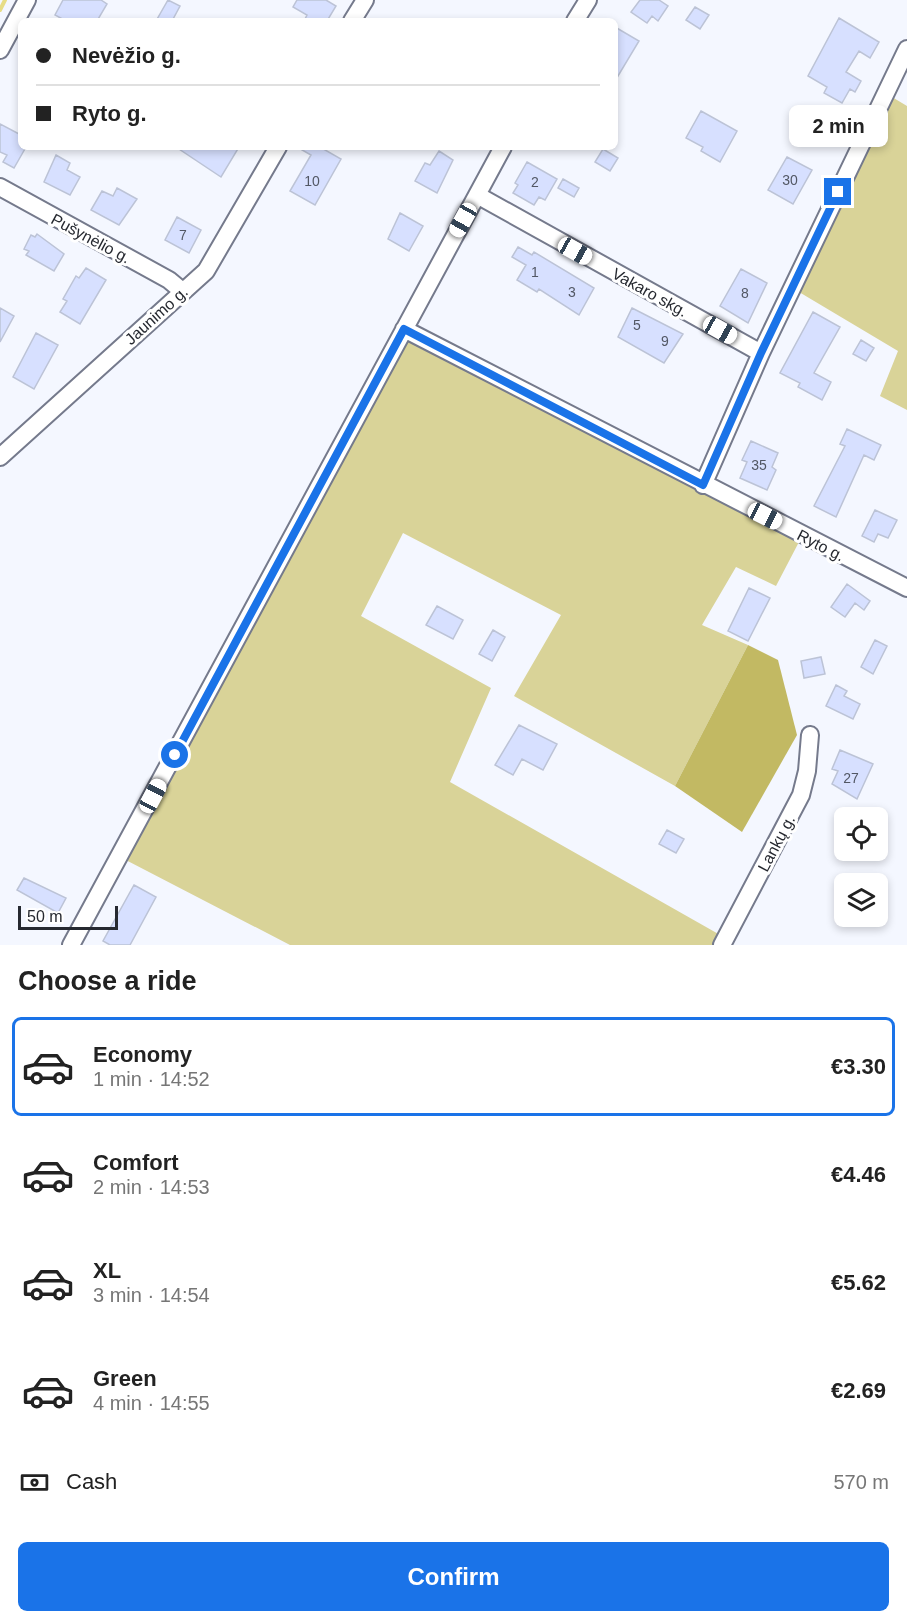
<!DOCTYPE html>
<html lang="en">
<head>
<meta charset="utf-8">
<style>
	body { margin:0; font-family:Arial,sans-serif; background:#f2f2f2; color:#222; height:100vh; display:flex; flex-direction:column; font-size:22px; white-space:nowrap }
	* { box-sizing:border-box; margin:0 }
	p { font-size:20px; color:#767676 }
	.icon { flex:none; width:33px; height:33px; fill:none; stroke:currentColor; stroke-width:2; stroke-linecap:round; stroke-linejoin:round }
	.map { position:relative; height:945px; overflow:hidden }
	.panel { display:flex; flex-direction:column; background:#fff; flex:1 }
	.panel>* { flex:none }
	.top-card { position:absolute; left:18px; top:18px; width:600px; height:132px; border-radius:9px; box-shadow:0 3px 9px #0003; display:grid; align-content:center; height:132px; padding:0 18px; background:#fff }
	.fabs { position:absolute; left:834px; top:807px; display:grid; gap:12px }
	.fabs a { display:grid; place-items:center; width:54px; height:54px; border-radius:9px; background:#fff; box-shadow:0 3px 9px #0003; font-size:30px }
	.scale { position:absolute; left:18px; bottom:15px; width:100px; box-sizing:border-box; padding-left:6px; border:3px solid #262930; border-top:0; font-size:16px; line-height:21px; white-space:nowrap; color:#262930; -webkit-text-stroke:4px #fff; paint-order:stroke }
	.end { position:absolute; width:27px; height:27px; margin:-14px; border:8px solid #1a73e8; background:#fff; box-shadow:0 0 0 3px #fff }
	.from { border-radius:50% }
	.bubble { position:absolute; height:42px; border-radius:9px; background:#fff; box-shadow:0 3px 9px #0003; font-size:20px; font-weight:800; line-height:42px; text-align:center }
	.car { position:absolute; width:18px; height:36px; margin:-18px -9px; border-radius:8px; box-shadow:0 0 4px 2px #0007; background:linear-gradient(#fff 24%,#345 0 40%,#fff 0 76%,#345 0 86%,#fff 0) }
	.top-card b { display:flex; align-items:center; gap:21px; height:57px; font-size:22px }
	.top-card b+b { border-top:2px solid #e0e0e0 }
	.top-card i { width:15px; height:15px; background:#222 }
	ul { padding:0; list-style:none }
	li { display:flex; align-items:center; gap:18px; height:99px; margin:0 12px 9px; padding:0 6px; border:3px solid transparent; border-radius:9px }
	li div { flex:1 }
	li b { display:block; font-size:22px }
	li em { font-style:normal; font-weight:800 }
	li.active { border-color:#1a73e8 }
	li>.icon { width:54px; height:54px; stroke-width:1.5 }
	h2 { padding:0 18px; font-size:27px; line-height:72px }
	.pay { display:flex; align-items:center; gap:15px; height:66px; padding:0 18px; font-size:22px }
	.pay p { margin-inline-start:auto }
	.button { display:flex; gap:12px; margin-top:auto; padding:12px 18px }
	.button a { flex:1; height:69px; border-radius:9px; background:#1a73e8; color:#fff; font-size:24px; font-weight:800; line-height:69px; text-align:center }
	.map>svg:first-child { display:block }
</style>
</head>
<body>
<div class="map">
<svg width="907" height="945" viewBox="0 0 907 945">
	<rect width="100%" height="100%" fill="#f4f7ff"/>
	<path fill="#d9d398" d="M892 97 907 106V410L880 396 898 351 799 292Z
		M410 338 800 540 776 586 736 567 702 625 748 645 675 786 514 696 561 615 403 533 361 616 491 688 450 782 729 940 726 945H290L120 857 377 388Z"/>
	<path fill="#c2b963" d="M748 645 778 660 797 735 742 832 675 786Z"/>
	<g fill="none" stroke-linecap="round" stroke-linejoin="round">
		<path stroke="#e7dd87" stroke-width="4" d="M0 10 5 0"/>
	</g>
	<path fill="#d7e0ff" stroke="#bcc3d6" stroke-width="1.5" d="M63 0H101L107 4 97 21H66L55 15Z
		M168 0 180 6 172 21H156Z
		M297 0H326L336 6 327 21H304L307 15 293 7Z
		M640 0H659L668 6 658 21 652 16 647 23 631 12Z
		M695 7 709 15 700 29 686 20Z
		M839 18 879 42 870 58 859 51 846 72 861 81 855 92 850 89 842 103 824 93 827 87 808 76Z
		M615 27 639 41 615 81Z
		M701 111 737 131 720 162 701 151 703 147 686 138Z
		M0 124 21 135V147H26L14 168 3 162 7 155 0 152Z
		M176 147H239L221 177Z
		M297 147H320L341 159 315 205 290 191 311 155Z
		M603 149 618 158 610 171 595 162Z
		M439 151 453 160 437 193 415 181 425 163 430 165Z
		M56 155 70 163 67 170 80 177 70 195 44 182Z
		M787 157 812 170 793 204 768 190Z
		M527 162 557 179 545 200 539 197 534 205 513 193 518 185 515 183Z
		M563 179 579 188 574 197 558 188Z
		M117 188 137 199 119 225 91 210 102 191 113 196Z
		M400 213 423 226 409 251 388 239Z
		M177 217 201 230 189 253 165 240Z
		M37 234 64 254 54 271 26 255 29 251 24 249 31 235 35 237Z
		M518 247 532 255 534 252 594 288 579 315 539 289 537 292 517 280 526 265 512 257Z
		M86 268 106 280 80 324 60 312 67 301 63 299 76 276 79 278Z
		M741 269 767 283 748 323 720 306Z
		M0 308 14 316 0 342Z
		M632 308 683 334 664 363 618 337Z
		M813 312 840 327 814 373 831 382 822 400 798 387 800 383 780 373Z
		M36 333 58 345 34 389 13 377Z
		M861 340 874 348 866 361 853 354Z
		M847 429 881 445 874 460 864 455 836 517 814 506 845 446 840 444Z
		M751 441 778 453 772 467 776 470 767 490 740 478 747 462 742 460Z
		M875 510 897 520 888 538 878 534 874 542 862 536Z
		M847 584 870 601 864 610 855 603 845 617 831 607Z
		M749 588 770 598 748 641 728 631Z
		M437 606 463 620 453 639 426 625Z
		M493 630 505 637 492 661 479 654Z
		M875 640 887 646 873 674 861 667Z
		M821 657 825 674 804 678 801 661Z
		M836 685 847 691 844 696 860 704 853 719 826 706Z
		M519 725 557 744 543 770 522 759 513 775 495 765Z
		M840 750 873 764 857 799 832 784 838 771 832 769Z
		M667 830 684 839 676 853 659 844Z
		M24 878 66 898 58 913 17 890Z
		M134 885 156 897 130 945H110L103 941Z"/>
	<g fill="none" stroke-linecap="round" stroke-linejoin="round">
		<defs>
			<path id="minor" d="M352 21 365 0
				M575 21 588 0
				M0 50 27 0
				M0 187 169 280 181 290
				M477 195 761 353
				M404 329 907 588
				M0 457 206 271 278 147
				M703 485 761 353 907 49
				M71 945 503 147
				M722 945 801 795 807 771 810 735"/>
		</defs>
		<use href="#minor" stroke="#757a8c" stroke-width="20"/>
		<use href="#minor" stroke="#fff" stroke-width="16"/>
	</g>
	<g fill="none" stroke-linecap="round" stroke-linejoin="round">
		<path stroke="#1a73e8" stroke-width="8" d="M175 755 404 329 703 485 761 353 838 192"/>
	</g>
	<g text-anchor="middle" stroke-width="6" stroke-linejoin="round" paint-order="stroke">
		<g font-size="14" fill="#525764">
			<text x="790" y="185">30</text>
			<text x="312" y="186">10</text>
			<text x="535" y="187">2</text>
			<text x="183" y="240">7</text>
			<text x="535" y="277">1</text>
			<text x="572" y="297">3</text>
			<text x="745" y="298">8</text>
			<text x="637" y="330">5</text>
			<text x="665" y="346">9</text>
			<text x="759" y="470">35</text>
			<text x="851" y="783">27</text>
		</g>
		<g font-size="16" fill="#262930" stroke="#fff">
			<text transform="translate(91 238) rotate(28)" y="6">Pušynėlio g.</text>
			<text transform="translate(650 292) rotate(29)" y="6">Vakaro skg.</text>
			<text transform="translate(156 315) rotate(-42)" y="6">Jaunimo g.</text>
			<text transform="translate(821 545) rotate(27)" y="6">Ryto g.</text>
			<text transform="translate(776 843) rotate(-62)" y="6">Lankų g.</text>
		</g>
	</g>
</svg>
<div class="fabs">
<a><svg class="icon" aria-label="locate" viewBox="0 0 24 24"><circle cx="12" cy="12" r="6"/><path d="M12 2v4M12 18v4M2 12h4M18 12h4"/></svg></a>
<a><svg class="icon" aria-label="layers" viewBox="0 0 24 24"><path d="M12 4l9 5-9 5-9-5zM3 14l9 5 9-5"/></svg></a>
</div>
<div class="scale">50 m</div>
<i class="end from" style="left:175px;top:755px"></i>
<i class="end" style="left:838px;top:192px"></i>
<div class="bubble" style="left:789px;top:105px;width:99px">2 min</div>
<i class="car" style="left:463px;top:220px;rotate:209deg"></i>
<i class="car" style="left:575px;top:251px;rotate:119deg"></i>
<i class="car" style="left:720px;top:330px;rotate:119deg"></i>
<i class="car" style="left:765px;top:516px;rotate:117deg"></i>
<i class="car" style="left:153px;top:796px;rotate:28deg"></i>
<div class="top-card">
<b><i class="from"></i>Nevėžio g.</b>
<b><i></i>Ryto g.</b>
</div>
</div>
<section class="panel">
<h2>Choose a ride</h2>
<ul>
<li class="active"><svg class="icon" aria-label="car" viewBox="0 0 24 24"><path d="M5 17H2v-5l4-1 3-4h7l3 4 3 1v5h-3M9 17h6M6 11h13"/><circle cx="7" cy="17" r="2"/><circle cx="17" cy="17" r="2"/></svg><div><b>Economy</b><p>1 min · 14:52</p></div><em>€3.30</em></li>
<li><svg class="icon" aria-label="car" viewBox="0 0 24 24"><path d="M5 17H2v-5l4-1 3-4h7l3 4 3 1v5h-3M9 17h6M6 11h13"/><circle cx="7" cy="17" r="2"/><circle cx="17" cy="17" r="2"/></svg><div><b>Comfort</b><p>2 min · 14:53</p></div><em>€4.46</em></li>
<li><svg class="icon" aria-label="car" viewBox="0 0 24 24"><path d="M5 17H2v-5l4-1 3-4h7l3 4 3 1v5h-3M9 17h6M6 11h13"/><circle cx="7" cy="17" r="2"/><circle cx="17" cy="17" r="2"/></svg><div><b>XL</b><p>3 min · 14:54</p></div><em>€5.62</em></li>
<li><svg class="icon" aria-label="car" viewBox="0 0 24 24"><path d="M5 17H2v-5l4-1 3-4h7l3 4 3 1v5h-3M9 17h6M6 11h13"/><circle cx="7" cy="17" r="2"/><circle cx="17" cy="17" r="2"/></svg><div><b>Green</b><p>4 min · 14:55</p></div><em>€2.69</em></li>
</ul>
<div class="pay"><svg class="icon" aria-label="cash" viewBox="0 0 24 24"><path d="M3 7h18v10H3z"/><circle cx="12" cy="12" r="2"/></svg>Cash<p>570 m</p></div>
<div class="button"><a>Confirm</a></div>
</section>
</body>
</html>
